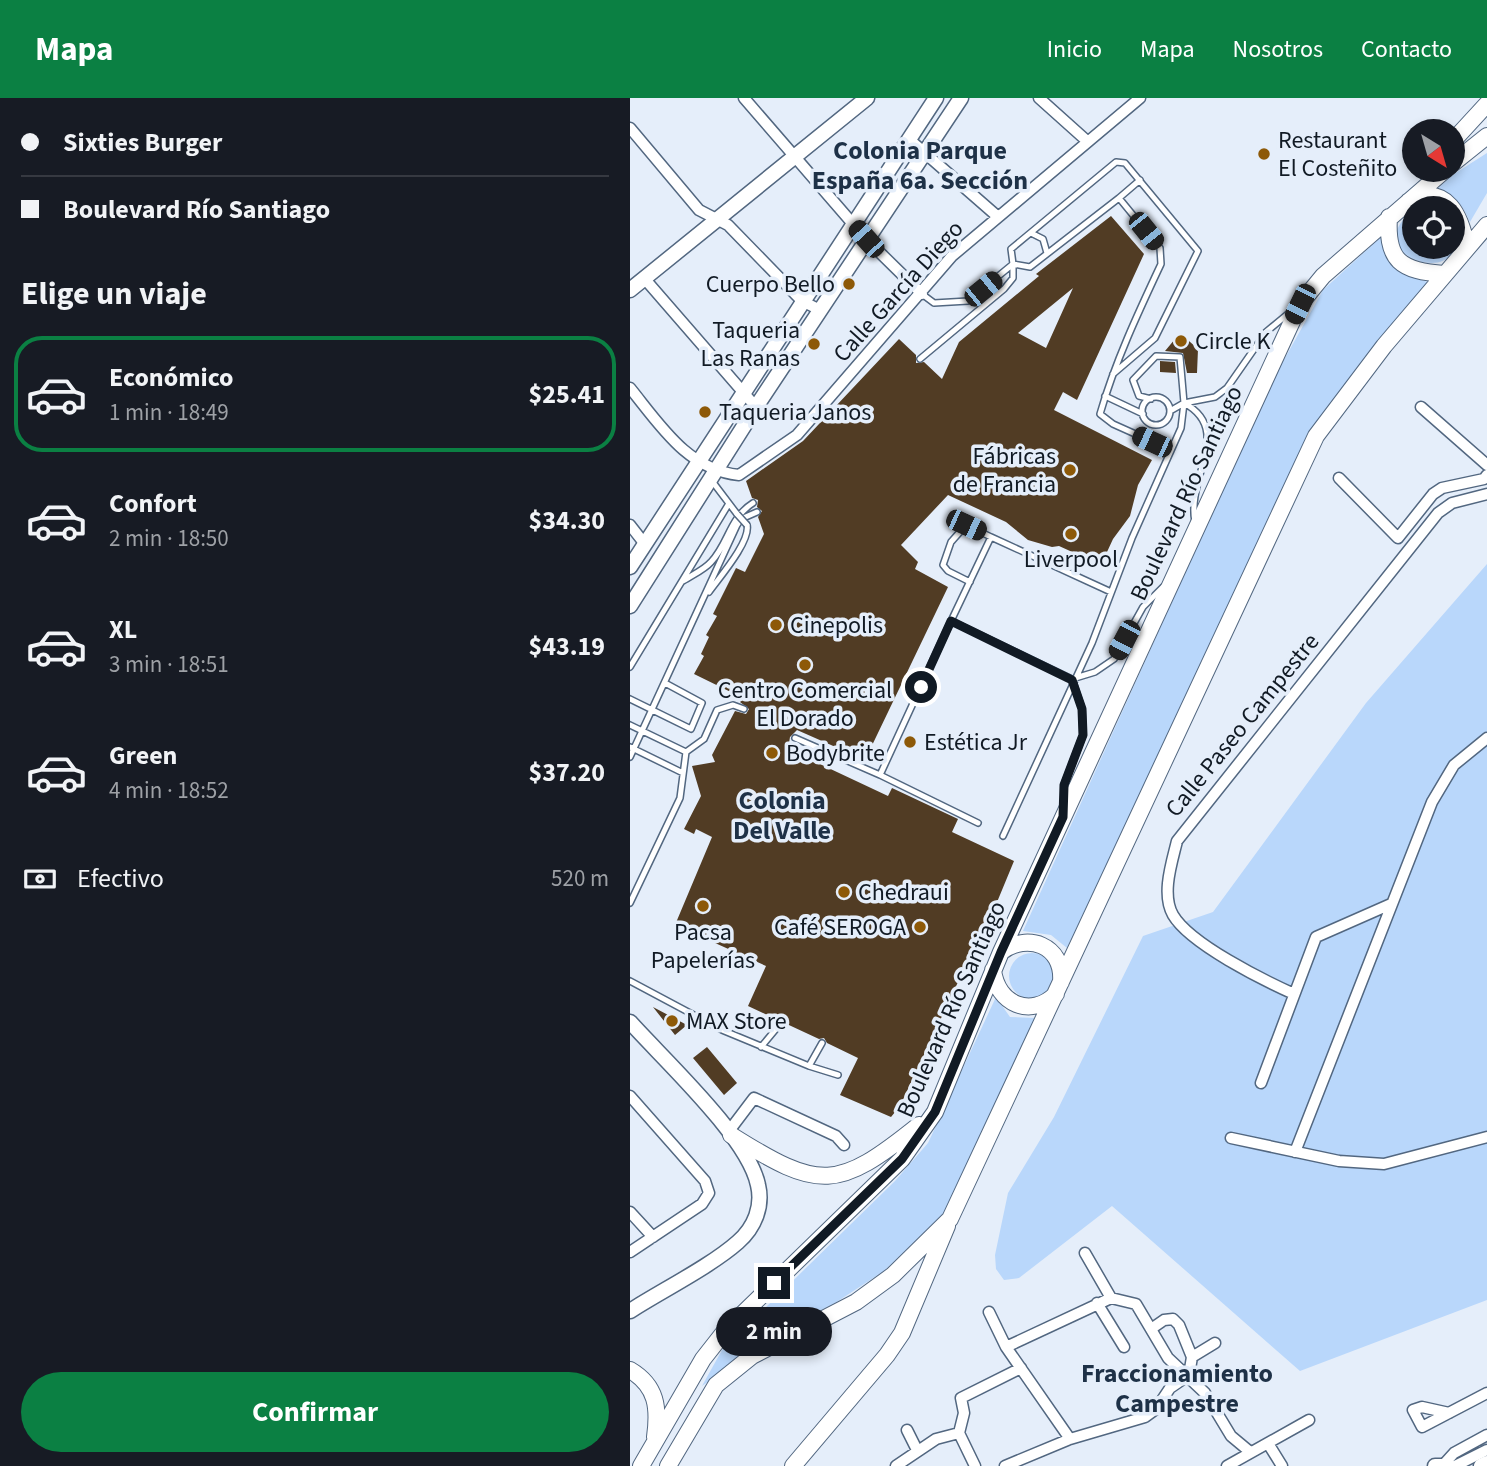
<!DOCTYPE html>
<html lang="es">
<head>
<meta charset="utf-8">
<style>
	body { margin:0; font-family:"Source Sans 3",sans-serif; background:#242831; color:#f1f3f6; height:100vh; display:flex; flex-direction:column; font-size:26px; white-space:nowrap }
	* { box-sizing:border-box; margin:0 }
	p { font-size:23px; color:#9ea1a6 }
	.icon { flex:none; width:38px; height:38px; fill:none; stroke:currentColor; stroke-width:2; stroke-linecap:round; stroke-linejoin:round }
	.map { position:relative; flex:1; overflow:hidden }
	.sheet { display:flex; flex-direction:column; background:#171b24; width:630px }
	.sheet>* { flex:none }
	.banner { display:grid; align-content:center; height:154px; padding:0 21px; background:#171b24 }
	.needle { width:46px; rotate:143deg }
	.fabs { position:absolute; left:772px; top:21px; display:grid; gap:14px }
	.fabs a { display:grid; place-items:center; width:63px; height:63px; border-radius:50%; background:#171b24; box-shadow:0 4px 10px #0003; font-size:35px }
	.end { position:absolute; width:32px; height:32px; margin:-16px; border:9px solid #111a24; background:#fff; box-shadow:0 0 0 4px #fff }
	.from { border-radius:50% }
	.bubble { position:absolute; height:49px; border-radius:24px; background:#171b24; box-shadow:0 4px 10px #0003; font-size:23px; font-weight:700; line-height:49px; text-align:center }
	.car { position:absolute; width:21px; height:42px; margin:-21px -10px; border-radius:9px; box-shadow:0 0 5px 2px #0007; background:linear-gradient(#222 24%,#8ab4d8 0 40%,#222 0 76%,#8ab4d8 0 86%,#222 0) }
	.banner b { display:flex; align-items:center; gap:24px; height:66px; font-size:26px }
	.banner b+b { border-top:2px solid #363941 }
	.banner i { width:18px; height:18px; background:#f1f3f6 }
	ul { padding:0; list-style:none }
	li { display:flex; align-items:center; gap:21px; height:116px; margin:0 14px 10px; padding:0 7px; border:4px solid transparent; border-radius:28px }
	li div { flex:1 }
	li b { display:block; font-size:26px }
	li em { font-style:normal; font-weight:700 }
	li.active { border-color:#0b8043 }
	li>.icon { width:63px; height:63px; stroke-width:1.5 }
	h2 { padding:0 21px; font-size:32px; line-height:84px }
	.pay { display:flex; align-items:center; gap:18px; height:77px; padding:0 21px; font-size:26px }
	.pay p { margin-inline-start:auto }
	.action { display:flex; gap:14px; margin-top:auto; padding:14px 21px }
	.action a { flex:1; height:80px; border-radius:42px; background:#0b8043; color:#fff; font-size:28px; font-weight:700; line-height:80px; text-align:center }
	header { display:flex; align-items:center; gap:42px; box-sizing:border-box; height:98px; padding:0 35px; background:#0b8043; color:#fff }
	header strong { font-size:33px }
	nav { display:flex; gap:38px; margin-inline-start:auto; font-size:24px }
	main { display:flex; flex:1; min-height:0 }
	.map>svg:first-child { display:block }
</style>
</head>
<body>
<header>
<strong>Mapa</strong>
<nav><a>Inicio</a><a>Mapa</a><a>Nosotros</a><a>Contacto</a></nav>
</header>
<main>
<section class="sheet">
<div class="banner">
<b><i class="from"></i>Sixties Burger</b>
<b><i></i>Boulevard Río Santiago</b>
</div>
<h2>Elige un viaje</h2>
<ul>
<li class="active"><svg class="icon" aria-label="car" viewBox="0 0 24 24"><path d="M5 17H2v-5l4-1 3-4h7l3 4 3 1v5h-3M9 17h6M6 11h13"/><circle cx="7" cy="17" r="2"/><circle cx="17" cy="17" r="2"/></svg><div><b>Económico</b><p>1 min · 18:49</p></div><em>$25.41</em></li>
<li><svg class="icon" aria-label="car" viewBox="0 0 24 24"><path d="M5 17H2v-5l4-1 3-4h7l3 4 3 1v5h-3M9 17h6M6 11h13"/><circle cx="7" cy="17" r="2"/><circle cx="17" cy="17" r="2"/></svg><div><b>Confort</b><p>2 min · 18:50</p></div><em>$34.30</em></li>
<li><svg class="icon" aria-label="car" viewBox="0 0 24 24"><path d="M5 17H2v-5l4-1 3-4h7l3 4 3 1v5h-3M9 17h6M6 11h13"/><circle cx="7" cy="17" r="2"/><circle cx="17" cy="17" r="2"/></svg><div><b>XL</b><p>3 min · 18:51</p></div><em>$43.19</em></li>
<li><svg class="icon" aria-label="car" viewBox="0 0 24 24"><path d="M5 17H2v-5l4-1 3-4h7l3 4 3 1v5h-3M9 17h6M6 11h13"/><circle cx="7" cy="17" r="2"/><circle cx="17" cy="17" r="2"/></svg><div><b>Green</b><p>4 min · 18:52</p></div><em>$37.20</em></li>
</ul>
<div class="pay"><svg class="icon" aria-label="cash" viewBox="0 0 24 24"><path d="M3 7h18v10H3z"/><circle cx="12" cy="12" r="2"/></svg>Efectivo<p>520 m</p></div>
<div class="action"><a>Confirmar</a></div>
</section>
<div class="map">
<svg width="857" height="1368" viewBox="0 0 857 1368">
	<rect width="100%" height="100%" fill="#e5eefa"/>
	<path fill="#b9d7fb" d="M857 55V95L840 124C832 106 826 98 807 91L824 76Z
		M784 112V149H822L823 124C847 198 721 158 784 112Z
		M751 139C759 169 770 176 798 184L682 331 437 850 421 837 393 833 641 285 693 192Z
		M857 466V1202L670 1273 482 1108 389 1180 374 1182 366 1171 365 1157 378 1095 424 1019 513 838 583 814 736 605Z
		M379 878a23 23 0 1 1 46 0a23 23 0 1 1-46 0Z
		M366 899 380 919 406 920 314 1115 254 1173 205 1205 157 1229 72 1288 92 1252 265 1083 298 1045Z"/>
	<path fill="#513c24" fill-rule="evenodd" d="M481 118 514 156 447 302 433 294 424 312 522 362 508 387 500 418 483 441 471 467 429 448 422 449 398 442 376 424 318 397 271 447 288 464 285 471 318 489 235 662 167 632 160 639 158 651 258 698 262 690 328 721 322 734 384 763 353 838 350 837 270 1008 261 1019 210 997 228 960 197 945 194 940 189 941 118 908 136 868 45 827 82 739 66 731 64 736 54 731 71 698 62 668 85 664 82 657 105 613 116 616 119 611 110 604 113 600 64 576 74 558 71 556 79 539 76 537 87 518 83 516 106 470 115 474 134 436 128 419 132 413 127 409 128 402 122 400 116 383 173 343 269 241 286 257V265L294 264 312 281 329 244 409 178 406 176ZM443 190 416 250 388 235Z
		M550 235 568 251 567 275H557L553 255 535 253Z
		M530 263 545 264 546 275 530 274Z
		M23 909 57 927 45 937Z
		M77 949 107 985 94 997 63 960Z"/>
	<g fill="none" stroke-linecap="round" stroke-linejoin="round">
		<defs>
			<path id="lane" d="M489 100 510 82
				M401 135 413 141 417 155
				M292 196 304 205 338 203 383 166
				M290 261 374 191 383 180V166
				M483 276 525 240 568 153 495 65 486 64 381 151 383 166 400 169 489 100 530 150 531 166C508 215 485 264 470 316L483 326 541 352
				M475 298 513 316
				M512 313a14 14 0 1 1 28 0a14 14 0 1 1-28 0Z
				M554 305C604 332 556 379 565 424
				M540 313 554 305 585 299 597 290 636 234 659 215
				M82 383 107 416
				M53 483C62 477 74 472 81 464 99 445 99 420 123 405
				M340 484 318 473 313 467 321 444 336 427 361 439
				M79 494C89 480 121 443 117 427
				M321 523 361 439 481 494
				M0 569 98 407
				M0 601 61 631 72 605 35 585
				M0 627 56 654
				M165 640 250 677
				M0 649 53 675
				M56 654 74 641 87 612 103 607 114 611
				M0 659 107 427 111 421 127 414
				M434 705V687L453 637 452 611 442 581 465 574 484 561 513 509 533 489
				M348 725 250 677 321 523 442 581
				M373 738 462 545 502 440 551 330 554 305 550 259 526 258 503 282 509 298 521 301
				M0 805 50 700 56 654
				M0 883 92 932 179 968 192 945
				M131 949 146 931
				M179 968 208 977"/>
			<path id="street" d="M114 0 236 141 292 196
				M409 0 457 43
				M0 30 69 112 98 127 172 203 190 212
				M280 42 367 118
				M14 180 126 309
				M0 290C30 327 58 372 109 377L167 337 322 158 510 0
				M791 309 857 367
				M709 380 768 440 803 396 812 390 854 381 857 377
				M0 427 14 445
				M664 896C633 882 560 846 543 817 531 796 542 764 547 743L808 415 822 405 857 396
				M631 985 686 839 761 806
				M0 998 75 1083 79 1095 72 1106 0 1154
				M99 1033 124 1000 206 1038 214 1047
				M601 1040 709 1063 754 1066 857 1039
				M665 1054 802 704 824 667 857 640
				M0 1114 23 1139
				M455 1155 481 1200
				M467 1205 494 1249
				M359 1214 376 1249 440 1341
				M521 1231 534 1222 543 1221 549 1227 562 1259
				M376 1249 481 1200 506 1206 538 1260 575 1295 601 1338 619 1353
				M819 1315 792 1309 783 1312 792 1329 857 1295
				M277 1332 287 1352
				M639 1347 652 1368
				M814 1366 824 1355 857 1337
				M266 1368 306 1341 329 1335
				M345 1368 329 1335 334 1315 331 1300 391 1270
				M375 1368 440 1341 515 1319 526 1311 540 1290 559 1277 562 1259 585 1245
				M597 1368 679 1322
				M825 1368 857 1352"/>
			<path id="secondary" d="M0 192 237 0
				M0 469 306 0
				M0 508 126 309 331 0
				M0 924C34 962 118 1039 128 1087 133 1108 125 1129 108 1144 81 1168 31 1193 0 1213
				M805 1368H818
				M851 1368 857 1365"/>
			<path id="primary" d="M822 44 857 6
				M822 66 857 38
				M779 103C818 85 831 119 837 150
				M759 119C756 163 771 173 814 176
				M371 854C397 834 434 847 431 884
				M363 872C367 906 401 921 426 896
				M101 1037C190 1093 207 1093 289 1027
				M0 1272C27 1288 29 1310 25 1339
				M11 1368 73 1261 95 1233 272 1061 305 1014 371 854 670 206 693 178 815 72
				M38 1368 86 1287 122 1258 226 1204 263 1177 320 1121 686 338 754 248 857 127
				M163 1368 257 1257 272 1235 317 1128"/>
		</defs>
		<use href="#lane" stroke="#526780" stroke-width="8"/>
		<use href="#street" stroke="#526780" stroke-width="13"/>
		<use href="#secondary" stroke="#526780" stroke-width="17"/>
		<use href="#primary" stroke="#526780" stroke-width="18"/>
		<use href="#lane" stroke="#fff" stroke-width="5"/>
		<use href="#street" stroke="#fff" stroke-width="10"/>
		<use href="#secondary" stroke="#fff" stroke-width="14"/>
		<use href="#primary" stroke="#fff" stroke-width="16"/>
		<defs>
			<path id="lane-bridge" d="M107 416 117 427"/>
		</defs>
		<use href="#lane-bridge" stroke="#526780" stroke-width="8" stroke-linecap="butt"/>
		<use href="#lane-bridge" stroke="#fff" stroke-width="5"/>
	</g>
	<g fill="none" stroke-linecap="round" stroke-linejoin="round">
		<path stroke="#111a24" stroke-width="9" d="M144 1185 272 1061 305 1014 371 854 433 719 434 687 453 637 452 611 442 582 321 523 291 589"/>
	</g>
	<g fill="#8d5908" stroke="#e5eefa" stroke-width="2.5">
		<circle cx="634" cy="56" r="7"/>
		<circle cx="219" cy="186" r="7"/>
		<circle cx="551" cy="243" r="7"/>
		<circle cx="184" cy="246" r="7"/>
		<circle cx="75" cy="314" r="7"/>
		<circle cx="440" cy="372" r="7"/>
		<circle cx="441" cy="436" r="7"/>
		<circle cx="146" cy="527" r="7"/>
		<circle cx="175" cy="567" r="7"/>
		<circle cx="280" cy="644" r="7"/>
		<circle cx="142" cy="655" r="7"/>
		<circle cx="214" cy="794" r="7"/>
		<circle cx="73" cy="808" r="7"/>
		<circle cx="290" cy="829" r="7"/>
		<circle cx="42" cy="923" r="7"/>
	</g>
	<g text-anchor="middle" stroke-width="7" stroke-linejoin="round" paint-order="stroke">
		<g font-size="24" fill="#111a24" stroke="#e5eefa" text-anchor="start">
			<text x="648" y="50">Restaurant<tspan x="648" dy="28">El Costeñito</tspan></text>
			<text x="205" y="194" text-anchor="end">Cuerpo Bello</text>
			<text x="170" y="240" text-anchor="end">Taqueria<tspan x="170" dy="28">Las Ranas</tspan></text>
			<text x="565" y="251">Circle K</text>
			<text x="89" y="322">Taqueria Janos</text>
			<text x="426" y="366" text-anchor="end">Fábricas<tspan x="426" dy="28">de Francia</tspan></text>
			<text x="441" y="469" text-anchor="middle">Liverpool</text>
			<text x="160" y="535">Cinepolis</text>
			<text x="175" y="600" text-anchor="middle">Centro Comercial<tspan x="175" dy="28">El Dorado</tspan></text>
			<text x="294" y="652">Estética Jr</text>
			<text x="156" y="663">Bodybrite</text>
			<text x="228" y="802">Chedraui</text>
			<text x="276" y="837" text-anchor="end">Café SEROGA</text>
			<text x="73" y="842" text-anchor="middle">Pacsa<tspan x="73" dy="28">Papelerías</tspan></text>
			<text x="56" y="931">MAX Store</text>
		</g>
		<g font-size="24" fill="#111a24" stroke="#e5eefa">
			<text transform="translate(268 193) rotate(-48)" y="8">Calle García Diego</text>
			<text transform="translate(556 395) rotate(-65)" y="8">Boulevard Río Santiago</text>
			<text transform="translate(612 627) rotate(-51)" y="8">Calle Paseo Campestre</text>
			<text transform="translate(321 911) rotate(-66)" y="8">Boulevard Río Santiago</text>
		</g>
		<g font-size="26" font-weight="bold" fill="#1e3147" stroke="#e5eefa">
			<text x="290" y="61">Colonia Parque<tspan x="290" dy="30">España 6a. Sección</tspan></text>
			<text x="152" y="711">Colonia<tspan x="152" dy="30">Del Valle</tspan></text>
			<text x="547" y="1284">Fraccionamiento<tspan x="547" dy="30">Campestre</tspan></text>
		</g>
	</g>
</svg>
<div class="fabs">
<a><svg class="needle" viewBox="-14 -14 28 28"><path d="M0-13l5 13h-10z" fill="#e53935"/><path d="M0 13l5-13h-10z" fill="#9ea1a6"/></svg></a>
<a><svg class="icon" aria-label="locate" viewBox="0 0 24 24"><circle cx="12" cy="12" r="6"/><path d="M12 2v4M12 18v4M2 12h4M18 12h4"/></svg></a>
</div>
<i class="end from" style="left:291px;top:589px"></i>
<i class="end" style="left:144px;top:1185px"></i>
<div class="bubble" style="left:86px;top:1209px;width:116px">2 min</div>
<i class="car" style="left:516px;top:133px;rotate:141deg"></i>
<i class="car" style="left:236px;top:141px;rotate:318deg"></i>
<i class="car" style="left:353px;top:191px;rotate:51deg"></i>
<i class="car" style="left:670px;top:206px;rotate:206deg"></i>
<i class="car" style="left:522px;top:344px;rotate:295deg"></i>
<i class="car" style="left:336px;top:427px;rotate:115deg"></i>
<i class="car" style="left:494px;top:542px;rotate:208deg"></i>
</div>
</main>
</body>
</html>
